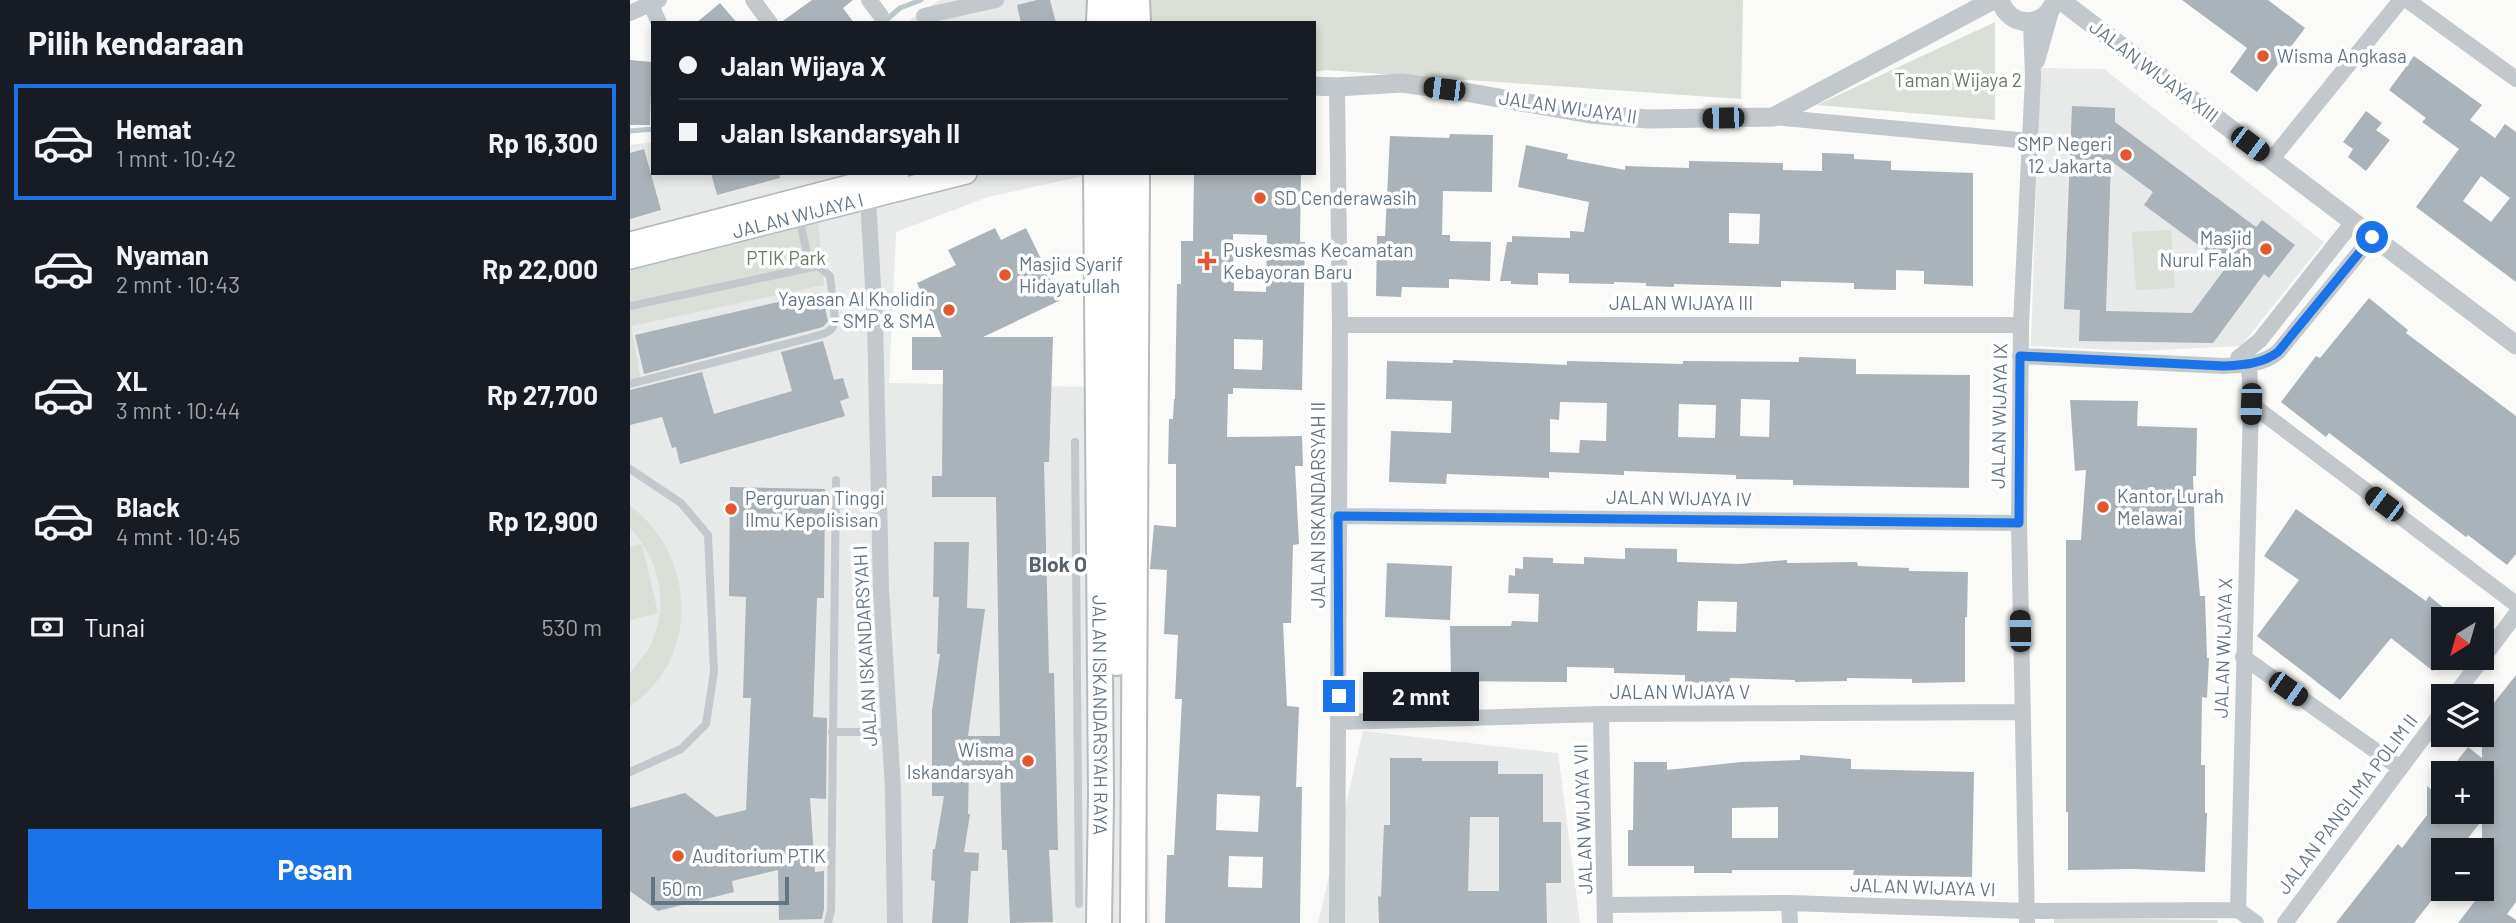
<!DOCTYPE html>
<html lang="id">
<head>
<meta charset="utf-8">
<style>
	body { margin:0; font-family:Barlow,sans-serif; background:#242831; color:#f1f3f6; height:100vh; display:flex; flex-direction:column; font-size:26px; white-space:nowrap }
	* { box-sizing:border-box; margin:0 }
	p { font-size:23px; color:#9ea1a6 }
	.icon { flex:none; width:38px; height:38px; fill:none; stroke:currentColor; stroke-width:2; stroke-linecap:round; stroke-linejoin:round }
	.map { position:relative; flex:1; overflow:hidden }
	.details { display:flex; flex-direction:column; background:#171b24; width:630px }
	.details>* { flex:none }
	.top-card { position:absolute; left:21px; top:21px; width:665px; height:154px; border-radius:0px; box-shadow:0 4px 10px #0003; display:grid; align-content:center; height:154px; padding:0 28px; background:#171b24 }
	.needle { width:46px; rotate:217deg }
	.buttons { position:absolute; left:1801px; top:607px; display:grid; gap:14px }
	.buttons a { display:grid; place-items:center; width:63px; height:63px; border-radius:0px; background:#171b24; box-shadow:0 4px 10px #0003; font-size:35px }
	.scale { position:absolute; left:21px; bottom:18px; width:138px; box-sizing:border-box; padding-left:7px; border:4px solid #657683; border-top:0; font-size:19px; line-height:24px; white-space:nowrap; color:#657683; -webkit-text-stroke:5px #fff; paint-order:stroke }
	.end { position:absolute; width:32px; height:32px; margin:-16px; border:9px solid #1a73e8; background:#fff; box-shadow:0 0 0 4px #fff }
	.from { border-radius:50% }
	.bubble { position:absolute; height:49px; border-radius:0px; background:#171b24; box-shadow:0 4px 10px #0003; font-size:23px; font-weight:700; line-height:49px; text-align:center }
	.car { position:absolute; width:21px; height:42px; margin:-21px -10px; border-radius:9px; box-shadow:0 0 5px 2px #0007; background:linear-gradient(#222 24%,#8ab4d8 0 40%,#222 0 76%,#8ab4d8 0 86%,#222 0) }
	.top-card b { display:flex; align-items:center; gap:24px; height:66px; font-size:26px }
	.top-card b+b { border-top:2px solid #363941 }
	.top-card i { width:18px; height:18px; background:#f1f3f6 }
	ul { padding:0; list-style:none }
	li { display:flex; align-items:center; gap:21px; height:116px; margin:0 14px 10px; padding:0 14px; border:4px solid transparent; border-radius:0px }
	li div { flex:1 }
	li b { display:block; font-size:26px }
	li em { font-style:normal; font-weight:700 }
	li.active { border-color:#1a73e8 }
	li>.icon { width:63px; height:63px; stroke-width:1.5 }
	h2 { padding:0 28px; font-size:32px; line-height:84px }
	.pay { display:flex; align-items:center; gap:18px; height:77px; padding:0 28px; font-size:26px }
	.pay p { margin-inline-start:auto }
	.cta { display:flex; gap:14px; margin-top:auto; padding:14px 28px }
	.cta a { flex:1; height:80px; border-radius:0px; background:#1a73e8; color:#fff; font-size:28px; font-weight:700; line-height:80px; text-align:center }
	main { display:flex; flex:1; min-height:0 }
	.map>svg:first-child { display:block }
</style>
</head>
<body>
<main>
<section class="details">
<h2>Pilih kendaraan</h2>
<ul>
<li class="active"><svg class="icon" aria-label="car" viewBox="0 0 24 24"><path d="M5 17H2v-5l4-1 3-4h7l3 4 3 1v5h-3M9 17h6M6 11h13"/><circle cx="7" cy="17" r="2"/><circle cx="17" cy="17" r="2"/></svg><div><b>Hemat</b><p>1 mnt · 10:42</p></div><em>Rp 16,300</em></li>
<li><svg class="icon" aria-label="car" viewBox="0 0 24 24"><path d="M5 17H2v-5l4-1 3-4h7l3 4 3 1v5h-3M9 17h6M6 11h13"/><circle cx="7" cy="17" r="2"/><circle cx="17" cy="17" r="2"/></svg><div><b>Nyaman</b><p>2 mnt · 10:43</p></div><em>Rp 22,000</em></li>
<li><svg class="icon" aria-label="car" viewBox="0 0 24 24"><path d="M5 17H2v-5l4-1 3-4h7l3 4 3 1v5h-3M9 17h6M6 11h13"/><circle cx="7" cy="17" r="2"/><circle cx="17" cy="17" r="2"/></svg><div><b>XL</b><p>3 mnt · 10:44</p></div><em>Rp 27,700</em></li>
<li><svg class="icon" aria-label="car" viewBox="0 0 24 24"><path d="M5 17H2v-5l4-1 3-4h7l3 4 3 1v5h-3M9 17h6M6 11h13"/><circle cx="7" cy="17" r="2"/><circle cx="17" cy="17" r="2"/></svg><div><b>Black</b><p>4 mnt · 10:45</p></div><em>Rp 12,900</em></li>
</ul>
<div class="pay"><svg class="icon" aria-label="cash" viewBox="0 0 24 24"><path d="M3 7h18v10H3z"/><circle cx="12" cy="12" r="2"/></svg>Tunai<p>530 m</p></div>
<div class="cta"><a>Pesan</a></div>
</section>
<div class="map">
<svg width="1886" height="923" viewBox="0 0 1886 923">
	<rect width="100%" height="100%" fill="#fafaf8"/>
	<path fill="#e8e9e9" d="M309 0H519V23H276Z
		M1410 68 1474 69 1694 242 1611 346 1507 351 1401 346Z
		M23 142V173H467L358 197 266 232 259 383 509 388 520 923H0V145Z
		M733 731 928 753 950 923H688Z"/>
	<path fill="#dadfd7" d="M513 0H1113L1111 99 695 70 684 72V23H513Z
		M1365 22V120L1187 105Z
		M187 214 194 285 1 326 11 381 0 383V261Z
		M1541 230 1545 288 1506 290 1502 232Z
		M0 506C66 554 71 659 0 706 0 698 0 681 0 674 3 667 15 656 19 648 40 606 31 561 0 528Z
		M12 544 28 613 0 620V547Z
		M1424 918 1587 920 1588 923H1424Z"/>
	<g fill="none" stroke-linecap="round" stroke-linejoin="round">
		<path stroke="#bbc7cb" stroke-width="5" d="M255 21 270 8 291 0
			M0 131 23 129"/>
	</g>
	<path fill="#aab3b9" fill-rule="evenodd" d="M182 0H223L213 8 224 23H150Z
		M407 0H420L426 23H391L387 5Z
		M1552 0H1638L1675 28 1627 92 1600 72 1617 48Z
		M90 3 107 23H66Z
		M1784 56 1852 105 1840 120 1865 138 1875 124 1886 132V282L1786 207 1829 149 1792 122 1796 118 1759 90ZM1851 176 1880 198 1861 222 1833 201Z
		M0 60 22 62 20 125H0Z
		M1442 106 1485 108V122L1626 227 1632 220 1665 245 1639 278 1634 274 1583 343 1449 341 1450 310 1434 309ZM1481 161 1523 192 1514 205 1597 266 1562 313 1476 311Z
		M1736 111 1752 123 1746 130 1760 140 1736 171 1718 157 1723 149 1713 142Z
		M820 134 863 135 862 192 813 191 812 235H820V241L861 242 860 281 819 279V288L772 287 771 297 746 296 747 236H755L760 136 819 138Z
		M896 145 938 154 937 159 995 170V166L1059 168V161L1153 163V170L1192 171V153L1224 154V159L1261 161V170L1343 173V286L1294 284V271L1266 270V290L1224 289V283L1151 281V287L1044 284V287L1016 286V283L984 282V284L939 283V274L908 273V285L881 284V281H870L877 242H882V236L940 238V231L954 232 959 202 888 187ZM1099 213 1130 214 1129 244 1099 243Z
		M14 149 31 210 0 219V153Z
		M81 173H149L150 178 87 195Z
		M564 173H671L670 242H675L672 390 603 388V394H598L597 437 672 436 673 466H665L669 544 663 545 661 623H653L657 706 669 707 666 787H672L670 923H535L537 855H544L552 699H545L548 635 534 634 537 570 520 569 524 525 546 527V464H538L539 419H543L544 399H545L547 284H551V241H563ZM603 234 637 235 636 292 604 291ZM604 339 633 340 632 370 604 369ZM587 794 630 796 628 832 586 830ZM599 856 633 857 632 888 598 887Z
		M365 228 371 240 396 228 431 300 353 337H423L419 462H414L419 673H424L428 850H419L423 922 380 923 377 850H372L370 765H339L338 814H340L334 852 349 853 348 871H341L338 923H302L305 881 301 880 303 849H305L314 796H302V711L310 654H307L309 597H303L304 542H339L337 608 355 609 338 736H370L366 497H302V476H312L313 370H282V337H312L287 283 326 265 318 250Z
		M191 292 198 321 193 327 14 374 5 335Z
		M1739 298 1778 330 1776 333 1886 416V554L1877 565 1838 535 1836 537 1699 433 1696 437 1651 402 1686 356 1690 358Z
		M193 341 204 380 213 378 219 398 210 401 215 416 50 464 46 447 42 448 32 417 0 425V390L72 372 84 414 162 391 151 352Z
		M1169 357 1226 359V374L1340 375 1339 488 1163 485V480L1106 479V475L994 471V475L919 472V478L817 474 816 484 759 482 761 431 821 433 822 401 756 399 757 361 823 363V360L937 365V361L1053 364V361L1169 362ZM1111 399 1140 400 1139 437 1110 436ZM930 402 977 403 976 441 950 440 949 453 920 452V419L929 420ZM1049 404 1086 405 1085 438 1048 437Z
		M1440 400 1508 401 1507 426 1567 428 1566 476H1563L1565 537 1570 596H1575L1577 658H1579L1577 698 1572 697 1571 765H1575V813H1577L1575 872 1504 869 1438 870V812H1436V540H1451L1456 470 1445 471Z
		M100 487 195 489 194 598H187L183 717 197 718 196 799 180 798 185 872 194 871V909L192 919 149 920 148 870 102 881 104 892 28 911 0 891V808L55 793 86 817 116 810 121 698H113L116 597 99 596Z
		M1666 509 1796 601 1799 596 1829 620H1813V658L1803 671 1761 638 1710 700 1627 636 1669 580 1634 556Z
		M995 548 1047 549V562L1109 564 1157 560V563L1227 562 1228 566 1279 568V571L1338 572 1337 617H1335V682L1282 683V679L1217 678V681L1165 682V680L1100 678 1099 684 1055 682V675L984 673V668L937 667V682L821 681 820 626H881L882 621 908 622 909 594 878 593 879 575 885 576V568L893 569V557L923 558V563L954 564V557L995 559ZM1068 601 1107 602 1106 632 1067 631Z
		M757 563 822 566 820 620 755 617Z
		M1886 675V902L1877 914 1886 920V923H1828L1852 892V820L1829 850H1813V886L1784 923H1706L1768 844 1772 848 1797 815V786L1810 797 1813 793V812H1852V774H1817L1838 747 1852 758V718Z
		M1170 755 1221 759V769L1344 772 1342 877 1223 875 1224 870H1102V873H1064V866H998V830H1003L1004 762H1037V770L1111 762 1170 760ZM1148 807V838H1102V808Z
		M760 758H792V761H868V774H913V822H931V883H916L917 923H749L748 896 751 897 754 825H760ZM840 817H869V891H838Z"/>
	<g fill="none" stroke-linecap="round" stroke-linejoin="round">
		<defs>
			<g id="secondary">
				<path d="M0 243 268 173"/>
				<path id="s1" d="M0 258 336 173"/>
			</g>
			<g id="primary">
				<path d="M486 0 487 23"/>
				<path d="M507 0 508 23"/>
				<path d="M469 23 470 0"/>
				<path id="s2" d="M466 173 471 797 469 923"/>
				<path d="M487 663V173"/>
				<path d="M503 923 507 173"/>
			</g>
		</defs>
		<use href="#secondary" stroke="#b3babf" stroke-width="24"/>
		<use href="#primary" stroke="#b5babe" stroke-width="28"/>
		<path stroke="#c3c8cc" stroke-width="8" d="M169 218 180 266
			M0 306 188 266 200 276 205 320C204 334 191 334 179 338L0 384
			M445 442 449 904
			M0 469 51 503 78 535 84 672 76 724 51 749 0 772
			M202 732H260
			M198 923 201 910 206 480"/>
		<path stroke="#c3c8cc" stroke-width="16" d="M19 0 29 23
			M123 0 140 23
			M239 0 251 16
			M1777 0 1886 79
			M0 13 29 0
			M294 16 366 0
			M1407 61 1422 8
			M707 87 710 325 707 923
			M1143 117 1399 141
			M1641 160 1771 0
			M238 198 245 321 251 588 263 790 265 923
			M710 325H1391
			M1616 353 1619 365 1621 404 1608 910 1626 923
			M1390 356 1594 366C1614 365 1632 365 1648 352L1742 237
			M1608 358 1630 340 1723 222
			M1621 404 1886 604
			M708 516 1389 523
			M1613 657 1770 768
			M1824 696 1886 614
			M971 714 975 923
			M709 722 971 714 1391 712
			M1159 903 1160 923
			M976 905 1159 903 1397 911 1608 910
			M1397 923 1389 523 1391 325 1403 77 1401 22
			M1655 923 1813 711"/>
		<path stroke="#c3c8cc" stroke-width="19" d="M1370 0C1379 29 1416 29 1425 0
			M1430 0 1886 345
			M684 86 707 87 772 83 835 92 960 114 1018 119 1143 117 1363 0"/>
		<use href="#secondary" stroke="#fff" stroke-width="21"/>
		<use href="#primary" stroke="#fff" stroke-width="24"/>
	</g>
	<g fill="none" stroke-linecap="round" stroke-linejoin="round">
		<path stroke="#1a73e8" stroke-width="9" d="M709 696 708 516 1389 523 1390 356 1594 366C1614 365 1632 364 1648 352L1742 237"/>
	</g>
	<g fill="#e4572e" stroke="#fff" stroke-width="2.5">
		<circle cx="1633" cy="56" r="7"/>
		<circle cx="1496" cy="155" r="7"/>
		<circle cx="630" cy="198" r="7"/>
		<circle cx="1636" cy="249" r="7"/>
		<path d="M573.5 250.5h7v7h7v7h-7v7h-7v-7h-7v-7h7z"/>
		<circle cx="375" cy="275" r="7"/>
		<circle cx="319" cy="310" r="7"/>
		<circle cx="1473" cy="507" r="7"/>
		<circle cx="101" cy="509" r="7"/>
		<circle cx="398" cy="761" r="7"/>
		<circle cx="48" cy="856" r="7"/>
	</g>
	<g text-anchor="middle" stroke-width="7" stroke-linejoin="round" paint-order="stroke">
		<g font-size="19" fill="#657683" stroke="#fff" text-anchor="start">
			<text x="1647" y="63">Wisma Angkasa</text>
			<text x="1482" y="151" text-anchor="end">SMP Negeri<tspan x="1482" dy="22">12 Jakarta</tspan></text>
			<text x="644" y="205">SD Cenderawasih</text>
			<text x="1622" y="245" text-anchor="end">Masjid<tspan x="1622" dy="22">Nurul Falah</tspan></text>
			<text x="593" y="257">Puskesmas Kecamatan<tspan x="593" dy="22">Kebayoran Baru</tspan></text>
			<text x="389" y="271">Masjid Syarif<tspan x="389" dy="22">Hidayatullah</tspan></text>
			<text x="305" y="306" text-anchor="end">Yayasan Al Kholidin<tspan x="305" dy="22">- SMP &amp; SMA</tspan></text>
			<text x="1487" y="503">Kantor Lurah<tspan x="1487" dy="22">Melawai</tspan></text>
			<text x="115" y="505">Perguruan Tinggi<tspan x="115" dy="22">Ilmu Kepolisisan</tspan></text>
			<text x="384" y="757" text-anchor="end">Wisma<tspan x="384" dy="22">Iskandarsyah</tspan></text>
			<text x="62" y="863">Auditorium PTIK</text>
		</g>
		<g font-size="19" fill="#657683" stroke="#fff">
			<text transform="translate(1524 71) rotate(37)" y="7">JALAN WIJAYA XIII</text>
			<text transform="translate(938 107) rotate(8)" y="7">JALAN WIJAYA II</text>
			<text dy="7" stroke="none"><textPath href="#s1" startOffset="173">JALAN WIJAYA I</textPath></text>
			<text x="1051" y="310">JALAN WIJAYA III</text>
			<text transform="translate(1369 416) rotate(-89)" y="7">JALAN WIJAYA IX</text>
			<text transform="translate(1049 498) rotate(1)" y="7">JALAN WIJAYA IV</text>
			<text transform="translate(688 505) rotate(-90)" y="7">JALAN ISKANDARSYAH II</text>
			<text transform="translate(235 646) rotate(-93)" y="7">JALAN ISKANDARSYAH I</text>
			<text transform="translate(1593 648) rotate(-88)" y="7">JALAN WIJAYA X</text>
			<text x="1050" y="699">JALAN WIJAYA V</text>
			<text dy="7" stroke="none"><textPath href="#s2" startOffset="542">JALAN ISKANDARSYAH RAYA</textPath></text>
			<text transform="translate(1717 804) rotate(-53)" y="7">JALAN PANGLIMA POLIM II</text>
			<text transform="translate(953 819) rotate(-92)" y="7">JALAN WIJAYA VII</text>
			<text transform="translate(1293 887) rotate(2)" y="7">JALAN WIJAYA VI</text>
		</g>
		<g font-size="19" fill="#687a64" stroke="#fff">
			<text x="1328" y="87">Taman Wijaya 2</text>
			<text x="156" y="265">PTIK Park</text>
		</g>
		<g font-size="21" font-weight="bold" fill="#57646e" stroke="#fff">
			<text x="428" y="572">Blok O</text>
		</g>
	</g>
</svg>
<div class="buttons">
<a><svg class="needle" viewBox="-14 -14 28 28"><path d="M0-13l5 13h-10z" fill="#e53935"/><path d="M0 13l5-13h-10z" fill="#9ea1a6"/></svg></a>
<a><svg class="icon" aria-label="layers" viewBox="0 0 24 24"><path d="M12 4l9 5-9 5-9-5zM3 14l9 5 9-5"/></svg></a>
<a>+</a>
<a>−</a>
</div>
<div class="scale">50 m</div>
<i class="end from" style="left:1742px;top:237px"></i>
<i class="end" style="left:709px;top:696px"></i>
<div class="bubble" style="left:733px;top:672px;width:116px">2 mnt</div>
<i class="car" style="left:814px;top:89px;rotate:277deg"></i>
<i class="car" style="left:1093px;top:118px;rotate:269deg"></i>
<i class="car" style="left:1620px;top:144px;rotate:127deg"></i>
<i class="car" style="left:1621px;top:404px;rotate:182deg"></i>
<i class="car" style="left:1754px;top:504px;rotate:307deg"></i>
<i class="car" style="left:1390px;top:631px;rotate:359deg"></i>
<i class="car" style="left:1658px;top:689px;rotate:125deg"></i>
<div class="top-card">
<b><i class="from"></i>Jalan Wijaya X</b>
<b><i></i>Jalan Iskandarsyah II</b>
</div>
</div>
</main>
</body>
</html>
